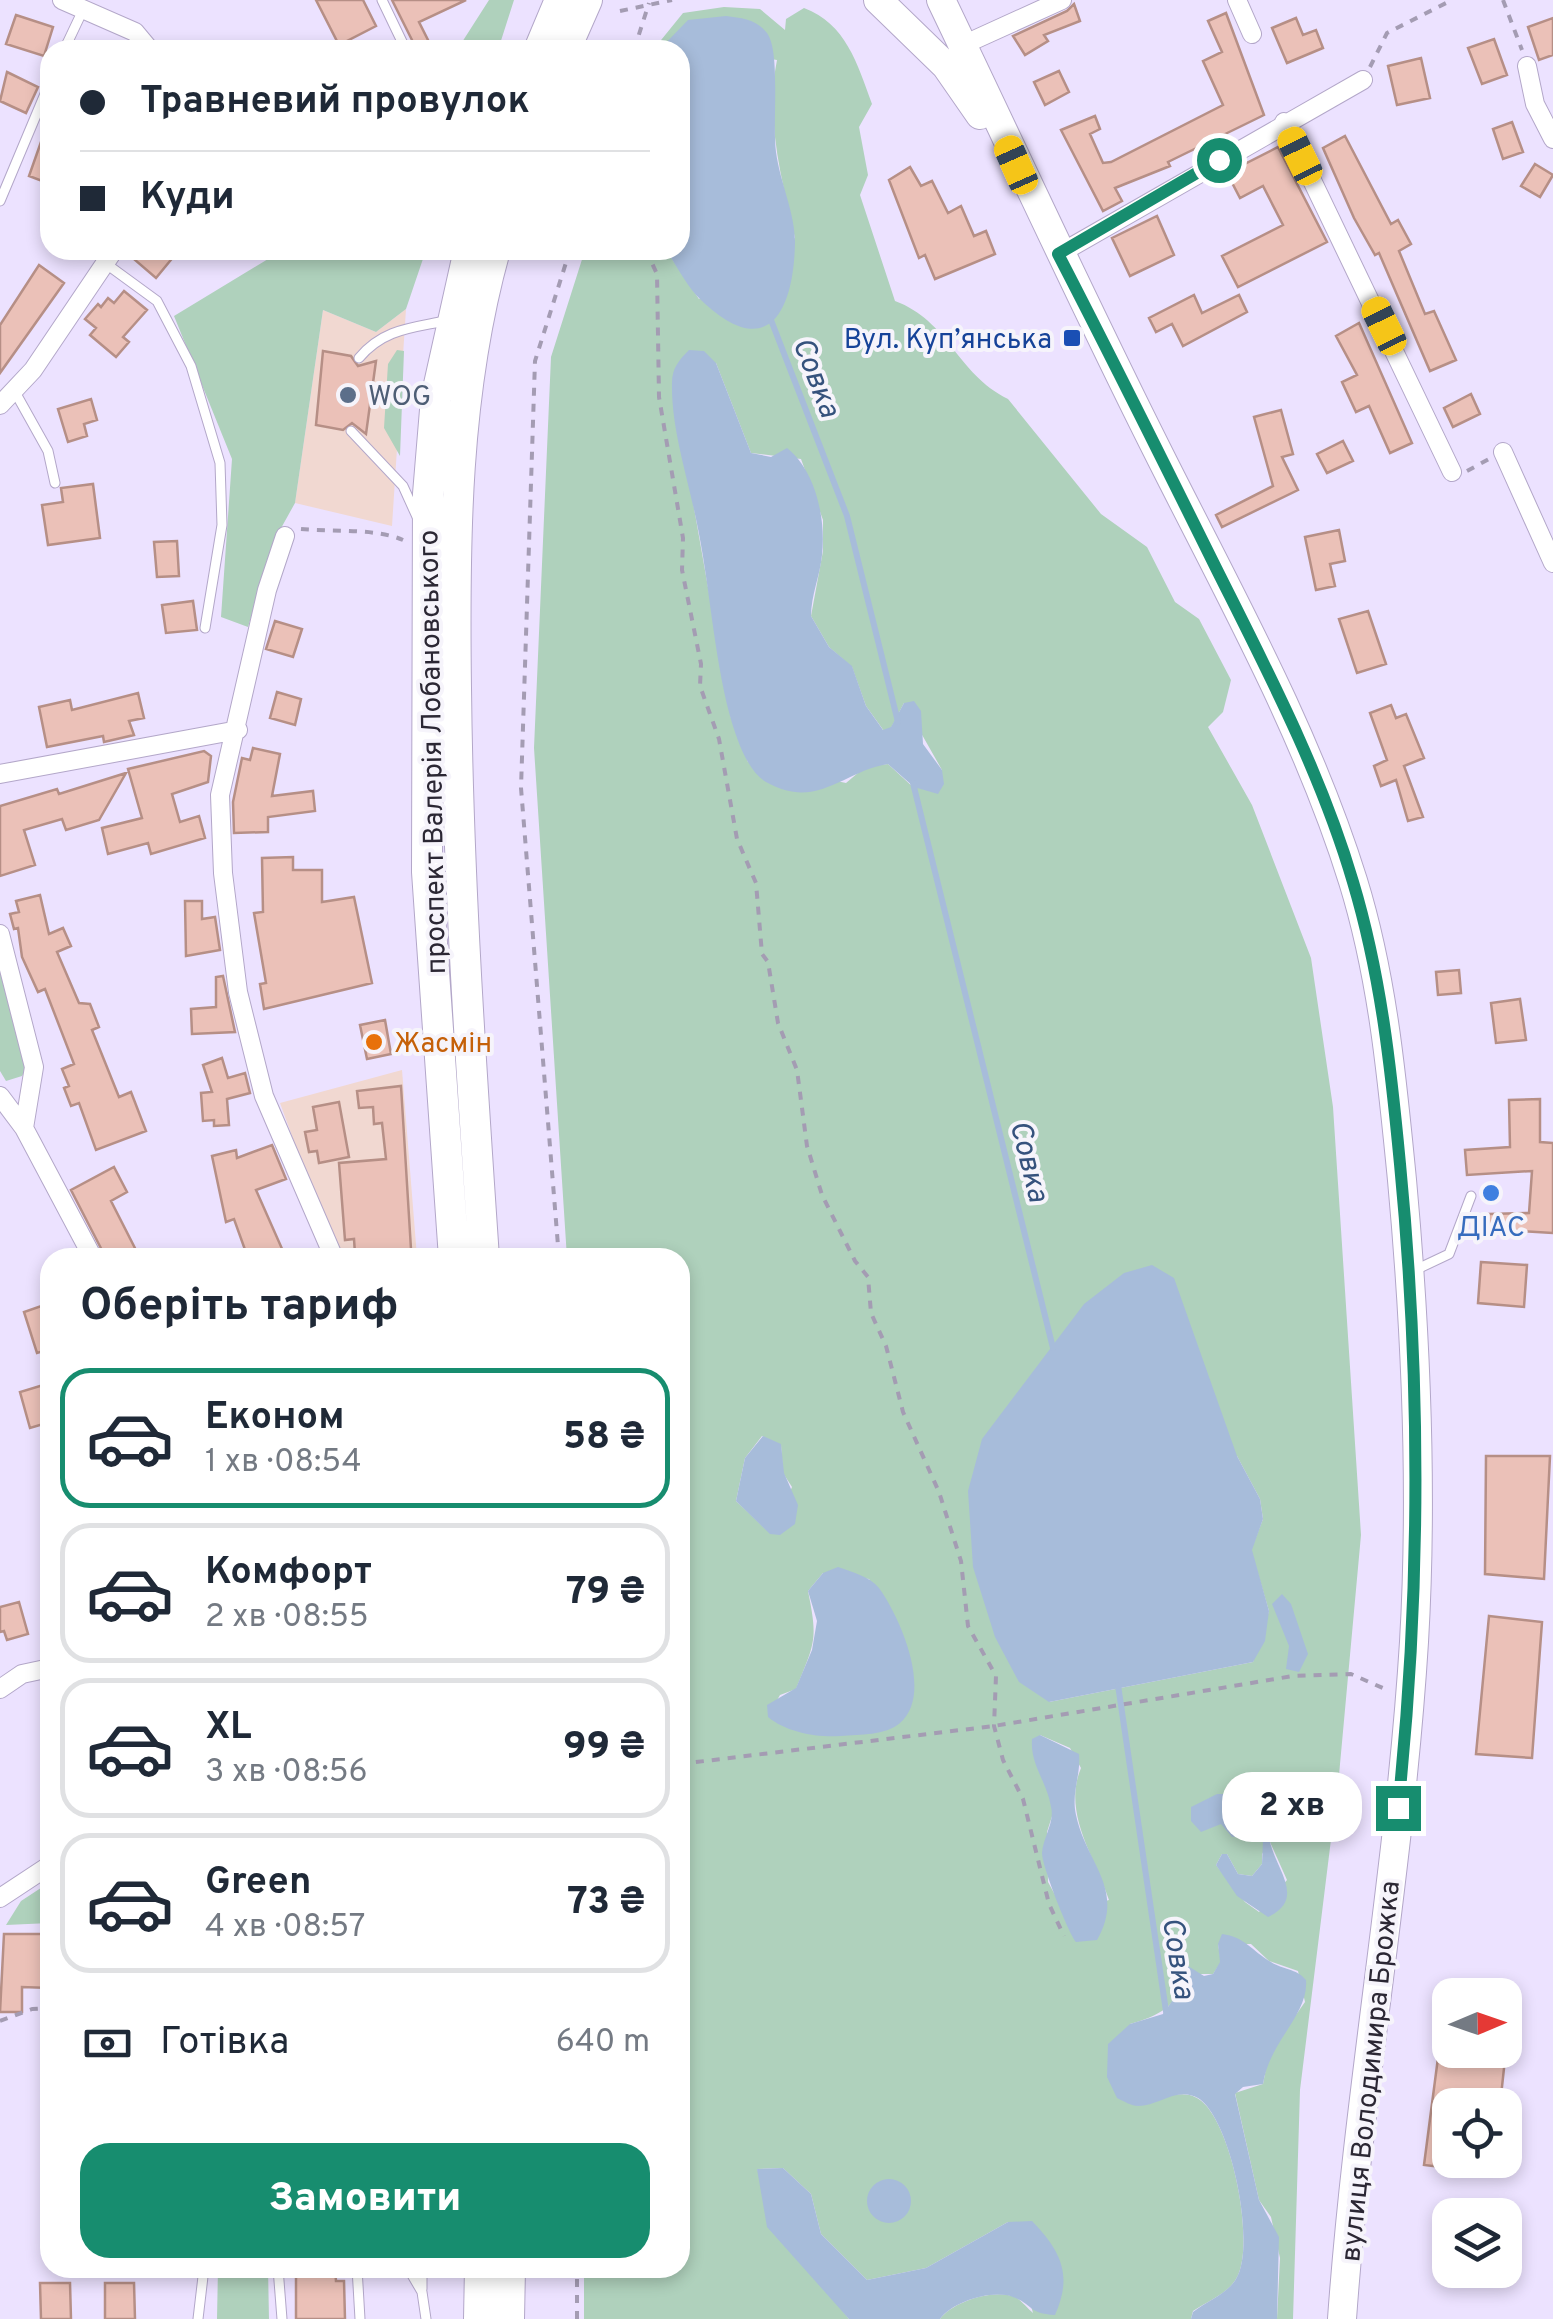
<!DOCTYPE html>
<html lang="uk">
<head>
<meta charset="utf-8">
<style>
	body { margin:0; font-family:Overpass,sans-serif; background:#f6f6f7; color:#1f2937; height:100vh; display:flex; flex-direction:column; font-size:38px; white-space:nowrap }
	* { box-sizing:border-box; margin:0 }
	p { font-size:32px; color:#747a83 }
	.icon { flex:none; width:55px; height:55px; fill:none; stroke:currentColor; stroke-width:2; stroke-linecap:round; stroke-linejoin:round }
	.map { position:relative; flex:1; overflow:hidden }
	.details { position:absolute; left:40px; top:1248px; width:650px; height:1030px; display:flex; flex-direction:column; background:#fff; border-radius:30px; box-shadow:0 5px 15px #0003 }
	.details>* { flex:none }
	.guide { position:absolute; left:40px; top:40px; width:650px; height:220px; border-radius:30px; box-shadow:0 5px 15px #0003; display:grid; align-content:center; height:220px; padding:0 40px; background:#fff }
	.needle { width:65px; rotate:88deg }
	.fabs { position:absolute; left:1432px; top:1978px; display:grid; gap:20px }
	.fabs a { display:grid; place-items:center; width:90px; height:90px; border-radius:20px; background:#fff; box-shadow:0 5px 15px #0003; font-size:50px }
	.end { position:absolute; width:45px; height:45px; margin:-22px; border:12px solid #178d6f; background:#fff; box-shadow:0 0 0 5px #fff }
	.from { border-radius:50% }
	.bubble { position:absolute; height:70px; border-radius:30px; background:#fff; box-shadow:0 5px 15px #0003; font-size:32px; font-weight:800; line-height:70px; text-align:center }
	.car { position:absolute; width:30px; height:60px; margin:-30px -15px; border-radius:12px; box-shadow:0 0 8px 2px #0007; background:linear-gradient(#f5c518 24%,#345 0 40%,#f5c518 0 76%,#345 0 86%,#f5c518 0) }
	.guide b { display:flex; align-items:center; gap:35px; height:95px; font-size:38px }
	.guide b+b { border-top:2px solid #e0e1e3 }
	.guide i { width:25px; height:25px; background:#1f2937 }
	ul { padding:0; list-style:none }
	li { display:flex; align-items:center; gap:30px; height:140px; margin:0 20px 15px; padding:0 20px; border:5px solid #e0e1e3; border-radius:30px }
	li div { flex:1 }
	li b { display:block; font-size:38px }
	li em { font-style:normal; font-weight:800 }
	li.selected { border-color:#178d6f }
	li>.icon { width:90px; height:90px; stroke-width:1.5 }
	h2 { padding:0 40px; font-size:45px; line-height:120px }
	.pay { display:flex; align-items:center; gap:25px; height:110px; padding:0 40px; font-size:38px }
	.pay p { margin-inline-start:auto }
	.button { display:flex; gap:20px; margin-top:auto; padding:20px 40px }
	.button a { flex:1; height:115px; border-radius:30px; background:#178d6f; color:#fff; font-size:40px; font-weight:800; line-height:115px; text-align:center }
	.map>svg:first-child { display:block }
</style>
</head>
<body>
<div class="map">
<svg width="1553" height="2319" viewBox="0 0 1553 2319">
	<rect width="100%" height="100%" fill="#ece2ff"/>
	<path fill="#f1d8d1" d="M406 309 392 526 295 503 323 310 376 332Z
		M402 1070 417 1257H336L280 1103Z"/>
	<path fill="#afd1bc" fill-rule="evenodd" d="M489 0H514L498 50H457Z
		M724 7 760 9 785 30 786 19 804 8C846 24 857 63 872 104L859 127 868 175 860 195 895 301C949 321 956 373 1008 399L1101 514 1147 547 1175 602 1199 619 1231 680 1223 712 1208 727 1252 805 1311 958 1333 1107 1361 1535 1339 1775 1300 2090 1293 2319H1277L1280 2258 1271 2217 1259 2200 1235 2093 1263 2084 1269 2053 1305 2002 1298 1971 1269 1961 1251 1944H1218L1221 1962 1213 1974H1184C1179 2007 1158 2016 1130 2024L1137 2106C1155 2101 1179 2088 1197 2098 1231 2116 1257 2246 1236 2279 1227 2294 1208 2301 1193 2311L1191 2319H940C952 2302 994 2288 1015 2297 1021 2300 1028 2309 1033 2313L1008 2222 926 2268 867 2280 821 2234 811 2194 783 2168 757 2169 817 2278 849 2319H584V2268H680V1258H567L534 748 551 357 585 250H666L699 299 795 238C782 180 765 119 777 60L665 41 659 50H653L683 13ZM716 363 751 453 801 459 823 520V551L811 616 829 647 852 667 866 706 884 731 891 728 904 703 942 770 914 788 888 764 865 767 846 783 748 762 731 718 672 383ZM762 1436 781 1445 783 1473 792 1487 771 1534 736 1501 745 1458ZM1237 1456 1260 1499 1263 1519 1251 1550 1269 1611 1253 1662 1049 1702ZM823 1573 869 1579 900 1629 768 1716 780 1695 796 1689C815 1642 818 1640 808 1591ZM1040 1735 1070 1748 1081 1768C1062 1813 1095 1857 1109 1900L1065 1913 1048 1882 1047 1832 1053 1813ZM1270 1842 1287 1880 1259 1912 1245 1902 1216 1865 1222 1854H1227L1238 1874 1252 1876 1262 1864V1854Z
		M283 250H426L406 309 376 332 323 310 295 503 275 539 248 627 221 617 232 459 174 316Z
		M397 350 404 351 400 456 384 428 388 364Z
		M0 959 27 1067 22 1076 6 1081 0 1071Z
		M50 1882V1923L6 1925 21 1901Z
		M218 2268H268L269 2319H217Z"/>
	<path fill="#a7bcda" d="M726 16C742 18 756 19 767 33 781 52 772 123 776 152 780 182 795 213 795 242 794 311 768 364 701 300 687 287 677 266 666 250H680V50H659L688 20Z
		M689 350 704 351 716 363 751 453 771 457 787 448C816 471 826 519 822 555 820 576 811 595 811 616L829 647 852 666 866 706 883 730 891 727 904 703 914 701 921 711 923 744 942 770 944 784 938 794 914 787 888 764C843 771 817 811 766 782 747 771 736 737 730 716 713 652 710 584 696 519 687 475 671 427 672 383 672 368 679 360 689 350Z
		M1152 1265 1174 1278 1237 1456 1260 1499 1263 1519 1252 1550 1269 1611 1265 1641 1253 1662 1049 1702 1019 1682 995 1637 973 1567 968 1491 982 1439 1084 1304 1124 1273Z
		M763 1436 781 1444 784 1473 798 1505 795 1524 780 1535 770 1534 736 1501 745 1458Z
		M838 1567C852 1572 869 1576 879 1588 900 1617 934 1694 900 1723 885 1736 860 1734 841 1736 817 1738 786 1732 768 1717L767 1705 796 1688 812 1650 817 1621 808 1591 823 1573Z
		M1282 1594 1291 1604 1308 1654 1299 1672 1286 1669 1289 1646 1272 1604Z
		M1040 1735 1079 1754C1081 1776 1071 1792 1076 1815 1086 1863 1126 1889 1097 1940L1076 1942C1068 1932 1042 1866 1042 1853 1043 1837 1055 1822 1051 1807 1047 1781 1030 1766 1032 1739Z
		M1217 1794H1223L1238 1808 1245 1828 1242 1836 1232 1837 1221 1824 1201 1832 1191 1821V1807Z
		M1263 1840 1270 1842C1277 1871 1306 1899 1268 1917L1237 1896 1216 1865 1222 1854H1227L1238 1874 1252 1876 1262 1864Z
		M1222 1934C1245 1937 1252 1951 1271 1962 1283 1970 1296 1968 1306 1980 1309 2014 1269 2042 1263 2084L1243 2087 1235 2094 1259 2200 1279 2237 1277 2319H1191L1193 2312C1207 2301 1227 2294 1236 2279 1257 2246 1231 2118 1198 2098 1177 2086 1159 2106 1138 2106 1132 2106 1123 2101 1117 2098L1107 2077 1108 2044 1130 2024 1163 2014 1182 1987 1188 1966 1204 1976 1213 1974 1220 1962 1218 1944Z
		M783 2168 811 2194 821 2234 867 2280 926 2268 1008 2222 1032 2221C1061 2251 1073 2275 1055 2315 1027 2313 1033 2304 1013 2297 992 2289 952 2302 940 2319H849L767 2227 757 2169Z
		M867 2201a22 22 0 1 1 44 0a22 22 0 1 1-44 0Z"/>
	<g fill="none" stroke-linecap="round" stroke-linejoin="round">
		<path stroke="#a7bcda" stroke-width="6" d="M771 320 847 516 898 722
			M913 783 1053 1348
			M1118 1685 1167 2018"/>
	</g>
	<path fill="#ebc1b8" stroke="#b68f86" stroke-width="2.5" d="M316 0H363L376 26 339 45Z
		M392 0H466L419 22 431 46 423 50H417Z
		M1074 4 1080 21 1044 35 1048 41 1025 55 1013 36 1067 11Z
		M1226 13 1264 115 1168 162 1170 166 1115 188 1122 201 1103 211 1061 130 1095 116 1100 129 1090 134 1103 163 1111 162 1223 105 1203 61 1222 52 1208 21Z
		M16 15 53 27 44 56 6 44Z
		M1296 18 1303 35 1316 30 1323 48 1287 63 1272 28Z
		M1553 18V55L1539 60 1528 27Z
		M1494 39 1507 75 1482 84 1468 48Z
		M1421 58 1430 98 1397 105 1388 66Z
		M1059 71 1069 92 1045 105 1034 82Z
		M7 72 38 87 26 113 0 101Z
		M48 122 50 123V184L29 176Z
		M1512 122 1523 152 1503 159 1493 129Z
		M1345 136 1391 224 1398 220 1411 244 1399 251 1425 314 1434 311 1456 360 1430 371 1379 253 1375 255 1354 218 1323 148Z
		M1278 147 1327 242 1238 287 1222 256 1283 225 1263 186 1240 198 1227 173Z
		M1535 164 1553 175 1540 197 1521 186Z
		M910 167 921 186 932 181 948 213 961 206 974 236 986 231 995 254 935 279 925 255 919 258 889 180Z
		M1157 216 1174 255 1130 276 1112 238Z
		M144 250H179L156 278 135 260Z
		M39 265 64 283 0 373V325Z
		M124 291 147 310 123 337 129 342 116 357 90 335 96 328 85 319 98 304 101 307 108 298 114 303Z
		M1194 295 1202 313 1239 295 1247 312 1183 346 1172 324 1156 332 1149 318Z
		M1359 323 1412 443 1390 453 1369 406 1356 412 1342 382 1357 375 1336 336Z
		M323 351 351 356 358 366 376 361 366 434 352 423 343 430 316 425Z
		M1471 394 1480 414 1453 427 1444 408Z
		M91 399 97 420 84 424 87 436 68 442 58 409Z
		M1281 410 1293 454 1282 457 1298 490 1222 527 1216 515 1273 486 1254 417Z
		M1343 441 1353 461 1327 473 1317 454Z
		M93 484 100 538 48 545 42 505 63 502 61 488Z
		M1339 530 1345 561 1330 564 1335 586 1316 590 1305 537Z
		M177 541 179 576 157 577 154 542Z
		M193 601 197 630 166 633 162 605Z
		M1368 611 1386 664 1357 673 1339 619Z
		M275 621 302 629 293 657 266 649Z
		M277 692 301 699 295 725 270 718Z
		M138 693 144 718 129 721 134 735 104 742 103 736 47 747 39 707 70 700 72 710Z
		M1391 705 1396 718 1406 714 1424 758 1404 766 1423 817 1408 821 1396 780 1381 786 1374 766 1387 760 1370 713Z
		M253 748 280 754 272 796 313 791 315 811 268 817V832L234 833 233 802 242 758 250 760Z
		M204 751 211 756 208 782 172 794 180 822 199 816 205 838 151 854 148 843 108 854 102 828 142 818 128 769Z
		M126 773 99 820 66 830 62 819 24 830 35 865 0 876V806L57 789 59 794Z
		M293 857V870H322V902L354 897 372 983 264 1009 260 984 266 983 254 913 263 912 262 858Z
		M40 895 49 934 63 928 71 946 57 952 79 1003 90 1004 99 1027 92 1030 119 1097 131 1092 146 1131 96 1150 79 1103 71 1106 64 1088 69 1086 62 1069 74 1064 45 989 38 992 22 957 18 928 14 929 10 914 19 912 16 901Z
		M185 901H202V919L215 917 220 950 186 956Z
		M1459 970 1461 993 1438 995 1436 972Z
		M223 976 235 1032 192 1034 191 1009 216 1007V977Z
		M1520 999 1526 1040 1496 1043 1491 1003Z
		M385 1020 391 1054 367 1059 360 1025Z
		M222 1058 228 1078 245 1073 250 1093 227 1099 229 1125 214 1126V1120L203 1121 201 1093 212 1092 203 1065Z
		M401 1086 411 1249 355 1254 354 1239 345 1240 339 1163 386 1159 382 1123 374 1124 373 1107 359 1108 357 1091Z
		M1540 1099V1142L1553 1143V1233L1489 1229V1214L1529 1213 1532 1171 1467 1175 1465 1150 1510 1147 1509 1100Z
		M339 1102 349 1157 319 1163 317 1151 309 1152 305 1132 317 1130 313 1107Z
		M272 1145 286 1179 256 1190 283 1251 248 1258 234 1219 226 1222 212 1156 236 1150 237 1158Z
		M114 1167 127 1192 111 1201 140 1258H106L71 1190Z
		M1481 1262 1527 1265 1524 1307 1478 1303Z
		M50 1303V1349L37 1353 24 1312Z
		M50 1383V1422L30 1428 20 1392Z
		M1486 1456H1550L1544 1579 1485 1574Z
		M19 1602 28 1634 7 1640 4 1631 0 1632V1607Z
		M1489 1616 1542 1622 1532 1758 1476 1754Z
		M4 1934H50V1988L22 1987V2012H0Z
		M1439 2050H1506L1500 2105H1450V2168L1424 2165Z
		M296 2268H335L336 2281H344L345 2319H296Z
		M40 2283H70L71 2319H41Z
		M105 2283H134L135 2319H105Z"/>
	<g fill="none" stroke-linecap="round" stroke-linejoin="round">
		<defs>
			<path id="lane" d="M382 0 406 50
				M64 50 83 10
				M0 201 50 82
				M105 263 157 301 191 366 220 463 222 525 205 628
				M359 358C383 329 412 328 445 321
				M15 392 48 451 55 483
				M351 431 403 486 418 519
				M1413 1271 1449 1254 1471 1196
				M50 2153V2201
				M278 2268 282 2319
				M357 2268 360 2319
				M408 2268 422 2292 426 2319
				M422 2268V2289
				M198 2319 204 2268"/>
			<path id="street" d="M62 0 135 32 150 50
				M1237 0 1252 34
				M963 45 1062 0
				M1527 66 1535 104 1553 139
				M1284 122 1452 472
				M1059 254 1363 80
				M0 405 33 370 114 250
				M1503 452 1553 563
				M285 536 267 590 220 795 223 873 238 992 264 1096 334 1258
				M0 774 238 730
				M0 934 34 1067 24 1128
				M0 1096 24 1128 93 1258
				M0 1689 22 1674 50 1668
				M0 1898 50 1865"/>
			<path id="secondary" d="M878 0 946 66 980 115
				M941 0C1013 150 1082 301 1157 450 1227 590 1306 730 1353 881 1383 978 1392 1079 1402 1180 1416 1333 1423 1489 1414 1642 1400 1868 1358 2093 1342 2319"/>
			<path id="primary" d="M539 50 560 0
				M565 50 587 0
				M454 1258 427 872 428 494 436 398 469 250
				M484 1258C471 1067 458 878 456 688 454 540 455 393 495 250
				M479 2319 480 2268
				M509 2319 510 2268"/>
		</defs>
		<use href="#lane" stroke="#b3a7c9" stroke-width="11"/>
		<use href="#street" stroke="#b3a7c9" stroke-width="20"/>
		<use href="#secondary" stroke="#b3a7c9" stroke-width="30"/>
		<use href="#primary" stroke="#b3a7c9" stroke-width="32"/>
		<path stroke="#a49cb3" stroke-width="4" stroke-dasharray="8 8" stroke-linecap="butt" d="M1503 0 1522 50
			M620 11 672 0
			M634 50 649 3
			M1370 67 1387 33 1452 0
			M646 250 657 274 659 397 683 538 682 570 701 664 700 686 719 739 737 839 756 883 762 954 768 962 778 1023 797 1070 807 1146 822 1195 855 1261 868 1277 871 1313 886 1346 903 1412 939 1492 961 1561 968 1626 996 1676 994 1726 1003 1760 1023 1799 1049 1904 1064 1936
			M1467 471 1489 459
			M301 529C332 532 376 528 403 540
			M559 1258 521 788 535 361 570 250
			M680 1764 994 1726 1293 1676 1351 1674 1385 1689
			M0 2021 32 2009 50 2008
			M577 2319V2268"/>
		<use href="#lane" stroke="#fff" stroke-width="9"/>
		<use href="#street" stroke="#fff" stroke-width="18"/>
		<use href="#secondary" stroke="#fff" stroke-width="28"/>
		<use href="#primary" stroke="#fff" stroke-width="30"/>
	</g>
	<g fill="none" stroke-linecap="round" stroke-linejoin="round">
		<path stroke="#178d6f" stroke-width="12" d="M1219 160 1058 254C1112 358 1164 463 1216 568 1267 670 1321 773 1353 882 1381 975 1391 1069 1400 1164 1421 1380 1421 1593 1398 1808"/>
	</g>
	<rect fill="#1a4fb4" stroke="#f6f4fb" stroke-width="4" x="1062" y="328" width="20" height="20" rx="5"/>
	<circle fill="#5c6f8a" stroke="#f6f4fb" stroke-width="4" cx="348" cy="395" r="10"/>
	<circle fill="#e8710a" stroke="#f6f4fb" stroke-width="4" cx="374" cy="1042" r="10"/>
	<circle fill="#3f7fe0" stroke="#f6f4fb" stroke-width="4" cx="1491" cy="1193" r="10"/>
	<g text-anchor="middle" stroke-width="8" stroke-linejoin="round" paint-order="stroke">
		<g font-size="28" fill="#164399" stroke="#f6f4fb" text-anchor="end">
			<text x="1052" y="348">Вул. Куп’янська</text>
		</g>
		<g font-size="28" fill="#4e5e75" stroke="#f6f4fb" text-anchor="start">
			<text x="368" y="405">WOG</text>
		</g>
		<g font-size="28" fill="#2b2734" stroke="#f6f4fb">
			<text transform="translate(431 752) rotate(-91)" y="10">проспект Валерія Лобановського</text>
			<text transform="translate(1369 2071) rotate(-84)" y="10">вулиця Володимира Брожка</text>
		</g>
		<g font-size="28" fill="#c56008" stroke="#f6f4fb" text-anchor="start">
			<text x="394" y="1052">Жасмін</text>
		</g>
		<g font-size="28" fill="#366cbe" stroke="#f6f4fb">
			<text x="1491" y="1236">ДІАС</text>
		</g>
		<g font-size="30" font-style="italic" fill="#35527d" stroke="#f6f4fb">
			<text transform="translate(817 377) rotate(69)" y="10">Совка</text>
			<text transform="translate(1030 1161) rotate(76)" y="10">Совка</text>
			<text transform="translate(1179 1958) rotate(81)" y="10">Совка</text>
		</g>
	</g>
</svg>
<div class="fabs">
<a><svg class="needle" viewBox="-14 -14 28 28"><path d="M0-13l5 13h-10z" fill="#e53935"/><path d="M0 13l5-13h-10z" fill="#747a83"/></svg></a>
<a><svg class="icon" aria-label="locate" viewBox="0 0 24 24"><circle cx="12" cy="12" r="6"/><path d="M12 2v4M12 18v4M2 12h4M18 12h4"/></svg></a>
<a><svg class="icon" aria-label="layers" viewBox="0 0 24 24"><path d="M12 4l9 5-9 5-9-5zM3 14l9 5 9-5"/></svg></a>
</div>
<i class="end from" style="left:1219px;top:160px"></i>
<i class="end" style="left:1398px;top:1808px"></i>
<div class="bubble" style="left:1222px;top:1772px;width:140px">2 хв</div>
<i class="car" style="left:1300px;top:156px;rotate:334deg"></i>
<i class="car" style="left:1016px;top:165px;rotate:336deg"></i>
<i class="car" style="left:1384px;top:326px;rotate:334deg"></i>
<div class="guide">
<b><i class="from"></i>Травневий провулок</b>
<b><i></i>Куди</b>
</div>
<section class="details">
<h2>Оберіть тариф</h2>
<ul>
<li class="selected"><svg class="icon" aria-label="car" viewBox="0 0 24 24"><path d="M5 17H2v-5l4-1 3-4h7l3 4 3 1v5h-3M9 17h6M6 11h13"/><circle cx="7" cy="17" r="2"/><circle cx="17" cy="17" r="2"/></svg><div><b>Економ</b><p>1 хв · 08:54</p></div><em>58 ₴</em></li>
<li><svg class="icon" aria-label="car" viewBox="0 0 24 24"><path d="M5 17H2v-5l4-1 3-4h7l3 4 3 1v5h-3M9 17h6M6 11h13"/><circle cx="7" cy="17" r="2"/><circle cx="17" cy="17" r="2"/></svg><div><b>Комфорт</b><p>2 хв · 08:55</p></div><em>79 ₴</em></li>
<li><svg class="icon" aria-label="car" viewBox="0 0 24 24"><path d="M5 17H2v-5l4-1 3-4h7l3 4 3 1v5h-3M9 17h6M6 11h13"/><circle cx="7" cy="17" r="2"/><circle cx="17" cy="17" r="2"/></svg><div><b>XL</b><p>3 хв · 08:56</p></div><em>99 ₴</em></li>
<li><svg class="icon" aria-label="car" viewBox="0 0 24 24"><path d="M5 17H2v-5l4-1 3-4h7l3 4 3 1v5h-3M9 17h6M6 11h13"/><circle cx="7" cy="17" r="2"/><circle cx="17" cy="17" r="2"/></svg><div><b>Green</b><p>4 хв · 08:57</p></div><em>73 ₴</em></li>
</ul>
<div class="pay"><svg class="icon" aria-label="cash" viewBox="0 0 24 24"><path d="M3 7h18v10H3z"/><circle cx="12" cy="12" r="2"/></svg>Готівка<p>640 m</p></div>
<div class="button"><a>Замовити</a></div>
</section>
</div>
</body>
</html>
